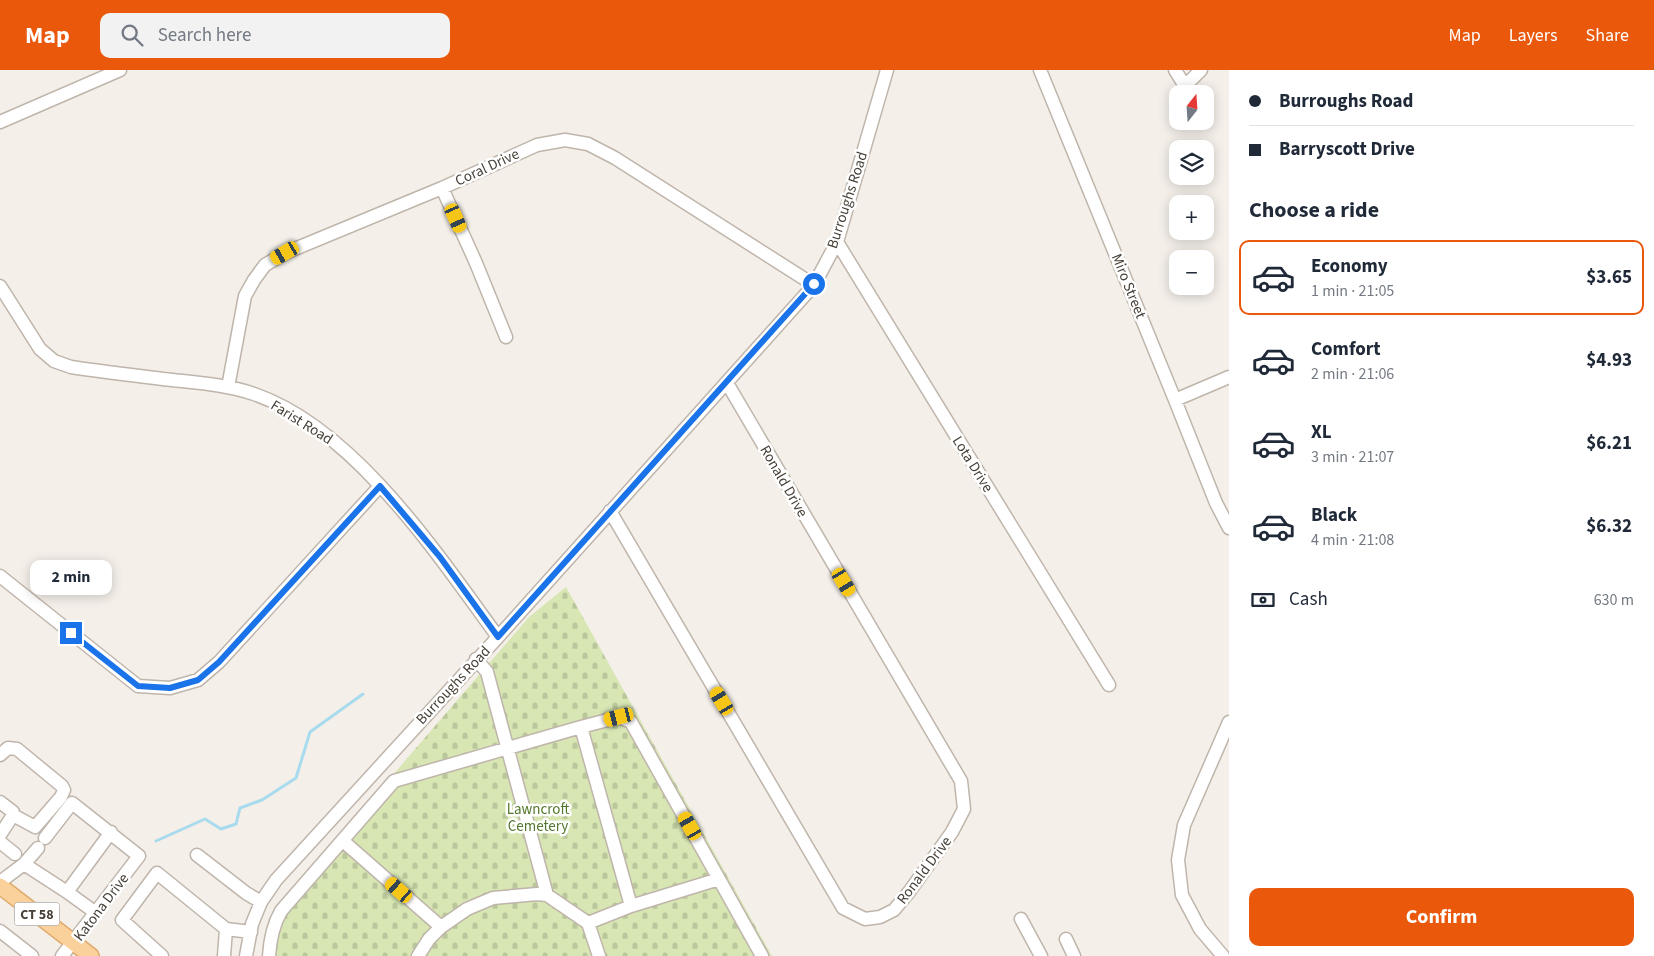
<!DOCTYPE html>
<html lang="en">
<head>
<meta charset="utf-8">
<style>
	body { margin:0; font-family:"Source Sans 3",sans-serif; background:#f2f2f3; color:#1f2937; height:100vh; display:flex; flex-direction:column; font-size:19px; white-space:nowrap }
	* { box-sizing:border-box; margin:0 }
	p { font-size:16px; color:#747a83 }
	.icon { flex:none; width:28px; height:28px; fill:none; stroke:currentColor; stroke-width:2; stroke-linecap:round; stroke-linejoin:round }
	.map { position:relative; flex:1; overflow:hidden }
	.details { display:flex; flex-direction:column; background:#fff; width:425px }
	.details>* { flex:none }
	.guide { display:grid; align-content:center; height:110px; padding:0 20px; background:#fff }
	.needle { width:32px; rotate:17deg }
	.buttons { position:absolute; left:1169px; top:15px; display:grid; gap:10px }
	.buttons a { display:grid; place-items:center; width:45px; height:45px; border-radius:10px; background:#fff; box-shadow:0 2px 12px #0003; font-size:25px }
	.end { position:absolute; width:22px; height:22px; margin:-11px; border:6px solid #1a73e8; background:#fff; box-shadow:0 0 0 2px #fff }
	.from { border-radius:50% }
	.bubble { position:absolute; height:35px; border-radius:10px; background:#fff; box-shadow:0 2px 12px #0003; font-size:16px; font-weight:700; line-height:35px; text-align:center }
	.car { position:absolute; width:15px; height:30px; margin:-15px -8px; border-radius:6px; box-shadow:0 0 4px 1px #0007; background:linear-gradient(#f5c518 24%,#345 0 40%,#f5c518 0 76%,#345 0 86%,#f5c518 0) }
	.guide b { display:flex; align-items:center; gap:18px; height:48px; font-size:19px }
	.guide b+b { border-top:1px solid #e0e1e3 }
	.guide i { width:12px; height:12px; background:#1f2937 }
	ul { padding:0; list-style:none }
	li { display:flex; align-items:center; gap:15px; height:75px; margin:0 10px 8px; padding:0 10px; border:2px solid transparent; border-radius:10px }
	li div { flex:1 }
	li b { display:block; font-size:19px }
	li em { font-style:normal; font-weight:700 }
	li.current { border-color:#ea580c }
	li>.icon { width:45px; height:45px; stroke-width:1.5 }
	h2 { padding:0 20px; font-size:22px; line-height:60px }
	.pay { display:flex; align-items:center; gap:12px; height:55px; padding:0 20px; font-size:19px }
	.pay p { margin-inline-start:auto }
	.action { display:flex; gap:10px; margin-top:auto; padding:10px 20px }
	.action a { flex:1; height:58px; border-radius:10px; background:#ea580c; color:#fff; font-size:20px; font-weight:700; line-height:58px; text-align:center }
	header { display:flex; align-items:center; gap:30px; box-sizing:border-box; height:70px; padding:0 25px; background:#ea580c; color:#fff }
	header strong { font-size:24px }
	nav { display:flex; gap:28px; margin-inline-start:auto; font-size:18px }
	.search { width:350px; height:45px; background:#f2f2f3; display:flex; align-items:center; gap:12px; box-sizing:border-box; padding:0 18px; border-radius:10px; color:#747a83; font-size:19px }
	main { display:flex; flex:1; min-height:0 }
	.map>svg:first-child { display:block }
</style>
</head>
<body>
<header>
<strong>Map</strong>
<div class="search"><svg class="icon" aria-label="search" viewBox="0 0 24 24"><circle cx="10" cy="10" r="6"/><path d="M15 15l6 6"/></svg>Search here</div>
<nav><a>Map</a><a>Layers</a><a>Share</a></nav>
</header>
<main>
<div class="map">
<svg width="1229" height="886" viewBox="0 0 1229 886">
	<defs>
		<pattern id="cemetery-stones" width="16" height="16" patternUnits="userSpaceOnUse" patternTransform="scale(1.25)"><rect width="16" height="16" fill="#d7e6b3"/><path d="M2 7V4a2 2 0 0 1 4 0v3zM10 15v-3a2 2 0 0 1 4 0v3z" fill="#bac69b"/></pattern>
	</defs>
	<rect width="100%" height="100%" fill="#f4efe9"/>
	<path fill="url(#cemetery-stones)" d="M566 517 772 886H265L273 844 529 547Z"/>
	<g fill="none" stroke-linecap="round" stroke-linejoin="round">
		<path stroke="#a8dbee" stroke-width="3" d="M156 771 205 749 221 759 236 754 240 738 262 730 296 708 310 662 363 624"/>
		<defs>
			<path id="minor" d="M1040 0 1175 330 1216 433 1229 458
				M1175 0 1185 16 1201 0
				M0 52 120 0
				M442 118 476 193 506 267
				M837 172 1109 615
				M0 216 40 279 54 291 71 297C105 302 139 306 172 310 200 313 228 315 254 324 354 358 438 485 498 567
				M228 317 245 226 254 210 265 195 285 183 442 118 537 75 565 70 588 74 615 88 814 215
				M1175 330 1229 307
				M610 441 843 838 865 849 880 847 894 840 909 822 952 762 964 739 961 711 727 313
				M0 506 138 616 170 618 198 610 219 592 380 416
				M476 589 487 602 547 825
				M0 685 8 678 17 679 62 716 64 720 61 727 35 757 13 745
				M0 732 13 742V745L0 765
				M45 768 72 733 139 786 62 886
				M343 771 441 857
				M0 772 15 784
				M197 785 246 823 261 832
				M24 794 67 822 111 762
				M0 812 24 794 38 778
				M67 822 96 843
				M631 836 581 657 619 647 631 652 719 809
				M1021 849 1041 886
				M588 853 631 836 719 809 762 886
				M226 859 251 862
				M0 861 32 886
				M1066 869 1074 886
				M162 886 122 850 157 803 226 859 224 886
				M246 886 252 854 261 832 276 810 498 567 814 215 837 172 887 0
				M269 886C270 870 273 855 281 841L394 711 581 657
				M418 886 429 869 441 857 467 839 493 828 537 824 547 825 588 853 599 886
				M1223 886 1200 859 1182 825 1178 790 1184 755 1229 652"/>
			<path id="major" d="M0 816 91 886"/>
		</defs>
		<use href="#minor" stroke="#bfb5ab" stroke-width="15"/>
		<use href="#major" stroke="#dfab6b" stroke-width="18"/>
		<use href="#minor" stroke="#fff" stroke-width="12"/>
		<use href="#major" stroke="#fad19b" stroke-width="15"/>
	</g>
	<g fill="none" stroke-linecap="round" stroke-linejoin="round">
		<path stroke="#1a73e8" stroke-width="6" d="M71 563 138 616 170 618 198 610 219 592 380 416 440 487 498 567 814 214"/>
	</g>
	<g text-anchor="middle" stroke-width="5" stroke-linejoin="round" paint-order="stroke">
		<rect fill="#fff" stroke="#7e7973" stroke-width="1" x="14.5" y="832.5" width="45" height="23" rx="4"/>
		<g font-size="14" font-weight="bold" fill="#473f37">
			<text x="37" y="849">CT 58</text>
		</g>
		<g font-size="15" fill="#473f37" stroke="#fff">
			<text transform="translate(487 97) rotate(-25)" y="5">Coral Drive</text>
			<text transform="translate(847 130) rotate(-72)" y="5">Burroughs Road</text>
			<text transform="translate(1129 216) rotate(68)" y="5">Miro Street</text>
			<text transform="translate(302 352) rotate(32)" y="5">Farist Road</text>
			<text transform="translate(973 394) rotate(58)" y="5">Lota Drive</text>
			<text transform="translate(784 411) rotate(60)" y="5">Ronald Drive</text>
			<text transform="translate(453 615) rotate(-47)" y="5">Burroughs Road</text>
			<text transform="translate(924 800) rotate(-53)" y="5">Ronald Drive</text>
			<text transform="translate(101 837) rotate(-53)" y="5">Katona Drive</text>
		</g>
		<g font-size="15" fill="#53772c" stroke="#fff">
			<text x="538" y="744">Lawncroft<tspan x="538" dy="17">Cemetery</tspan></text>
		</g>
	</g>
</svg>
<div class="buttons">
<a><svg class="needle" viewBox="-14 -14 28 28"><path d="M0-13l5 13h-10z" fill="#e53935"/><path d="M0 13l5-13h-10z" fill="#747a83"/></svg></a>
<a><svg class="icon" aria-label="layers" viewBox="0 0 24 24"><path d="M12 4l9 5-9 5-9-5zM3 14l9 5 9-5"/></svg></a>
<a>+</a>
<a>−</a>
</div>
<i class="end from" style="left:814px;top:214px"></i>
<i class="end" style="left:71px;top:563px"></i>
<div class="bubble" style="left:30px;top:490px;width:82px">2 min</div>
<i class="car" style="left:456px;top:148px;rotate:156deg"></i>
<i class="car" style="left:285px;top:183px;rotate:240deg"></i>
<i class="car" style="left:844px;top:512px;rotate:149deg"></i>
<i class="car" style="left:722px;top:631px;rotate:329deg"></i>
<i class="car" style="left:619px;top:647px;rotate:256deg"></i>
<i class="car" style="left:690px;top:756px;rotate:330deg"></i>
<i class="car" style="left:399px;top:820px;rotate:311deg"></i>
</div>
<section class="details">
<div class="guide">
<b><i class="from"></i>Burroughs Road</b>
<b><i></i>Barryscott Drive</b>
</div>
<h2>Choose a ride</h2>
<ul>
<li class="current"><svg class="icon" aria-label="car" viewBox="0 0 24 24"><path d="M5 17H2v-5l4-1 3-4h7l3 4 3 1v5h-3M9 17h6M6 11h13"/><circle cx="7" cy="17" r="2"/><circle cx="17" cy="17" r="2"/></svg><div><b>Economy</b><p>1 min · 21:05</p></div><em>$3.65</em></li>
<li><svg class="icon" aria-label="car" viewBox="0 0 24 24"><path d="M5 17H2v-5l4-1 3-4h7l3 4 3 1v5h-3M9 17h6M6 11h13"/><circle cx="7" cy="17" r="2"/><circle cx="17" cy="17" r="2"/></svg><div><b>Comfort</b><p>2 min · 21:06</p></div><em>$4.93</em></li>
<li><svg class="icon" aria-label="car" viewBox="0 0 24 24"><path d="M5 17H2v-5l4-1 3-4h7l3 4 3 1v5h-3M9 17h6M6 11h13"/><circle cx="7" cy="17" r="2"/><circle cx="17" cy="17" r="2"/></svg><div><b>XL</b><p>3 min · 21:07</p></div><em>$6.21</em></li>
<li><svg class="icon" aria-label="car" viewBox="0 0 24 24"><path d="M5 17H2v-5l4-1 3-4h7l3 4 3 1v5h-3M9 17h6M6 11h13"/><circle cx="7" cy="17" r="2"/><circle cx="17" cy="17" r="2"/></svg><div><b>Black</b><p>4 min · 21:08</p></div><em>$6.32</em></li>
</ul>
<div class="pay"><svg class="icon" aria-label="cash" viewBox="0 0 24 24"><path d="M3 7h18v10H3z"/><circle cx="12" cy="12" r="2"/></svg>Cash<p>630 m</p></div>
<div class="action"><a>Confirm</a></div>
</section>
</main>
</body>
</html>
